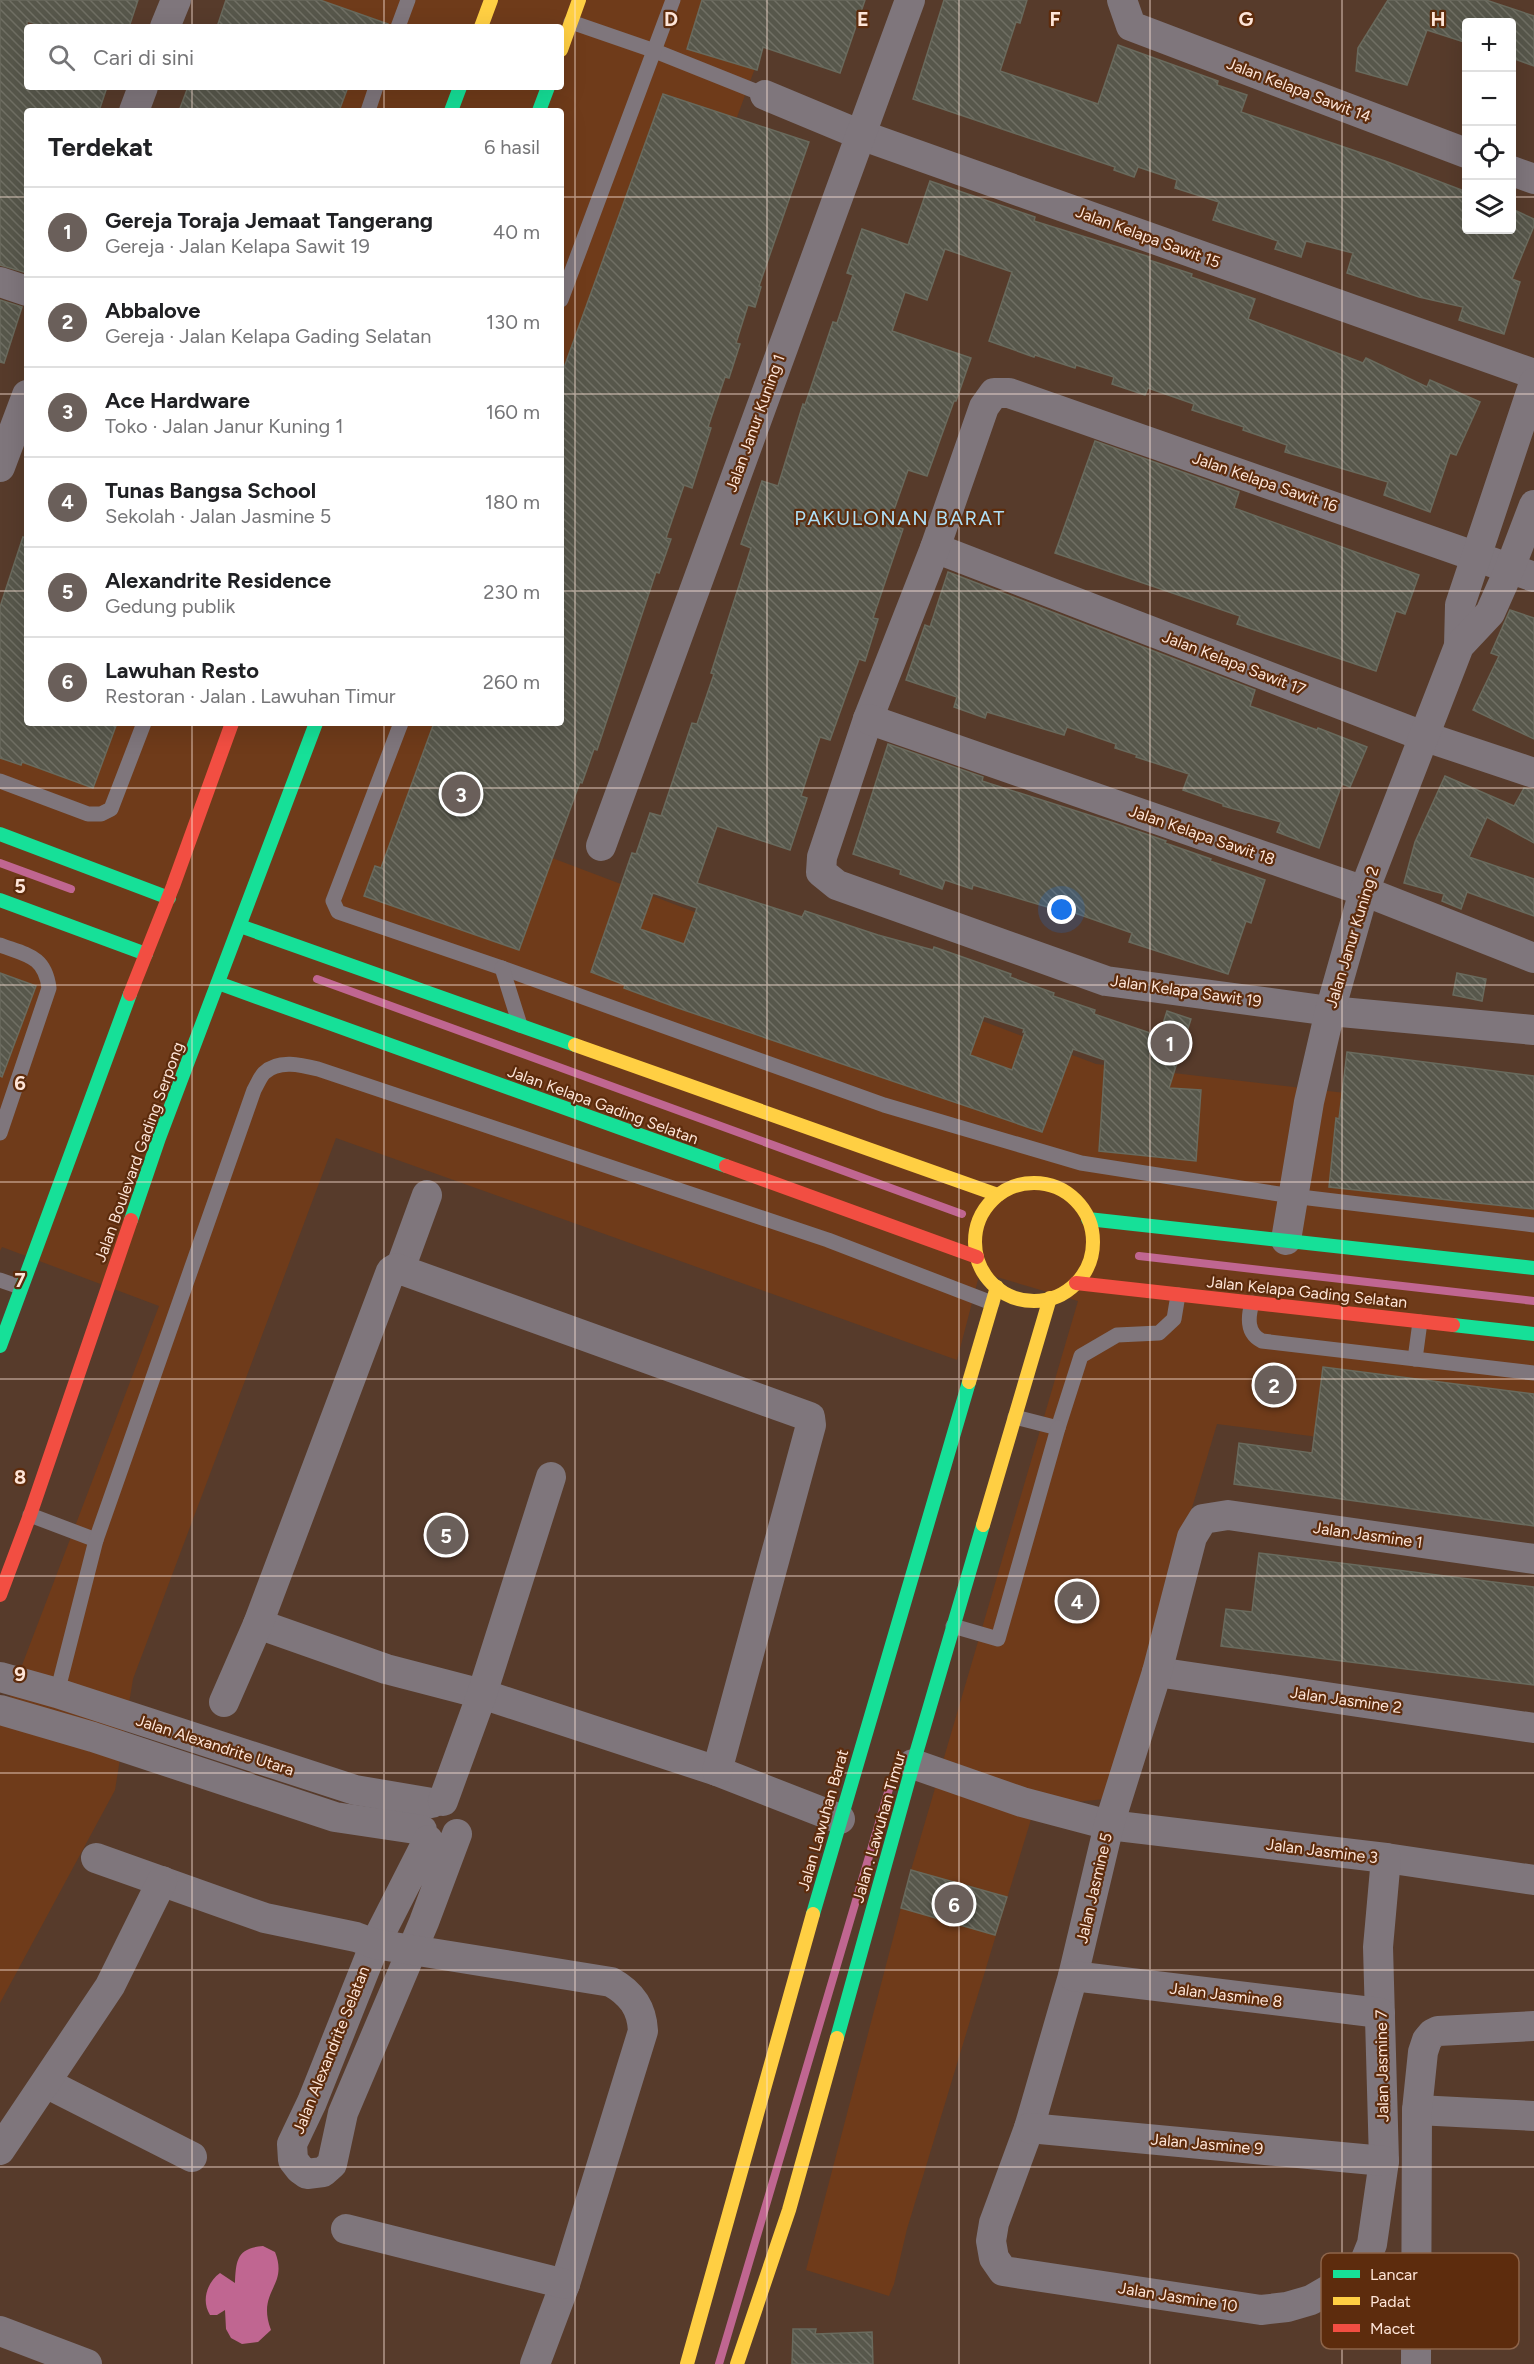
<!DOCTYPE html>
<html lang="id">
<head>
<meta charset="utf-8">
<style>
  :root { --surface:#fff; --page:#f6f6f6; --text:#202124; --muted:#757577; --line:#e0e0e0; --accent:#6a5f5a }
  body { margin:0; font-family:Figtree,sans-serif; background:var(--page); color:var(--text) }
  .controls { position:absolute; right:18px; top:18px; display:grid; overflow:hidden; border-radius:6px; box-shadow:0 6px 24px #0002 }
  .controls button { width:54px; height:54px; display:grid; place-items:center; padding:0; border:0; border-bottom:2px solid var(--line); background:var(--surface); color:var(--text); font:30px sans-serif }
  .you { position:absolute; left:1062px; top:910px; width:21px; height:21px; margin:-15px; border:4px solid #fff; border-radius:50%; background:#1a73e8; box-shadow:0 0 0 9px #1a73e833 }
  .badge { display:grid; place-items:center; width:39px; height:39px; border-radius:50%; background:var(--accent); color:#fff; font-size:20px; font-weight:700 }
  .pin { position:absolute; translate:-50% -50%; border:3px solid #fff; box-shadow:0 2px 6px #0006 }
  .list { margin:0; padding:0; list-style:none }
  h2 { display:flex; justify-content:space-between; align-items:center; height:78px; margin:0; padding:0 24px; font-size:26px }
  h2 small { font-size:20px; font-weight:400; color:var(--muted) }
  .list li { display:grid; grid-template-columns:39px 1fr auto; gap:18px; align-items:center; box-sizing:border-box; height:90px; padding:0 24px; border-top:2px solid var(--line) }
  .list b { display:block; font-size:22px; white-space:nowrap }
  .list p { margin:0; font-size:20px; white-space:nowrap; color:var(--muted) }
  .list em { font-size:20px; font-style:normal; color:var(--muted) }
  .icon { flex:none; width:33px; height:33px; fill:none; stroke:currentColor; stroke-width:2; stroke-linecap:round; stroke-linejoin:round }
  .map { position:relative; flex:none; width:1534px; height:2364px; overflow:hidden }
  .search { position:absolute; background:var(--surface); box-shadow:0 6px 24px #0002; left:24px; top:24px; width:540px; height:66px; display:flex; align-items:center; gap:15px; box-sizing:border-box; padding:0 21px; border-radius:6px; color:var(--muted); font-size:22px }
  .panel { position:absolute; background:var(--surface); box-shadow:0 6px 24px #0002; left:24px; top:108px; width:540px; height:618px; border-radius:6px }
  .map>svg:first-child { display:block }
  .built { fill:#6f3b1a }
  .water { fill:#c06691 }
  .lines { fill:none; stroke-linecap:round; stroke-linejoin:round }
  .stream { stroke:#c06691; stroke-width:8 }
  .building { fill:url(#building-back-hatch); stroke:#696a5d; stroke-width:1.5; fill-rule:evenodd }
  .lane { stroke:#7f767c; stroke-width:15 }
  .street { stroke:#7f767c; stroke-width:30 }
  .fast { stroke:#16e098; stroke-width:14 }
  .slow { stroke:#ffcf43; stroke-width:14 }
  .jam { stroke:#f24e42; stroke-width:14 }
  .grid { fill:none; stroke:#fee5d8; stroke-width:1.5; stroke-opacity:0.55 }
  .labels { text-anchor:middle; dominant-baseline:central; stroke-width:4.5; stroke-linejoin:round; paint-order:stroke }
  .street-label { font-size:16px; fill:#fee5d8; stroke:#5d2c0d }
  .quarter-label { font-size:20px; letter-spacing:1.5px; fill:#aedff6; stroke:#5d2c0d }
  .key { fill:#5d2c0d; stroke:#8d644a; stroke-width:1.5 }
  .key-label { font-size:16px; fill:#fee5d8 }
  .grid-label { font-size:20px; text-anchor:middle; font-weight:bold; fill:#fee5d8; stroke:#5d2c0d; stroke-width:4.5; stroke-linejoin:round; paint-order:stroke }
</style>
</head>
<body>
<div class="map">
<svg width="1534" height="2364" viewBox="0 0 1534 2364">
  <defs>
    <pattern id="building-back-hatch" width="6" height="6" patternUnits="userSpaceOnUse" patternTransform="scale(1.5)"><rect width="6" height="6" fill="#57574b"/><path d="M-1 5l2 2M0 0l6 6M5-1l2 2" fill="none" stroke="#706f64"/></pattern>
  </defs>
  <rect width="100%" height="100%" fill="#573b2b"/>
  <g class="built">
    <path d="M297 0H780L561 597V111H257L266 87H561V27H287Z"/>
    <path d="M0 619 27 723H515L476 829 1096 1064 1534 1115V1465L1217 1424 1105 1799 1035 1806 907 2229 894 2284 889 2296 806 2270 911 1870 1078 1301 980 1272 957 1360 336 1138 133 1679 115 1790 0 2003V1723L159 1306 2 1247 0 1251Z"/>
  </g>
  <path class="water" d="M263 2246 275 2252C289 2287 256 2290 271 2330L258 2342 242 2344 231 2338 226 2329 225 2310 217 2315H210C201 2301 207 2282 220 2273L235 2283C236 2260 237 2248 263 2246Z"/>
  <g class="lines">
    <g class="stream">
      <path d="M0 863 71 889"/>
      <path d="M317 979 962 1214"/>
      <path d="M1139 1256 1534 1301"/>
      <path d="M719 2364 889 1789"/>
    </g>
  </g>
  <g class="building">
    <path d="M0 0H138L129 27H46L27 21V87H107L99 111H27V273L0 265Z"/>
    <path d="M226 0H320L388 24 387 27H217Z"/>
    <path d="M702 0H865L840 73 763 47 757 70 687 49Z"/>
    <path d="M944 0H1027L1020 23 1016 22 1000 71 1098 104 1118 45 1218 81 1217 85 1247 95 1241 112 1385 161 1467 192V230H1512V209L1534 219V226L1512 279 1520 282 1504 334 1459 320 1463 307 1419 297 1347 273 1353 253 1306 241 1301 257 1275 249 1278 241 1213 220 1219 202 1175 188 1177 180 1138 167 1134 177 1114 170 1115 167 913 99Z"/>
    <path d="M1388 0H1486L1534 16V66L1512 58V22H1467V43L1427 30 1407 85 1356 71 1358 48Z"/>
    <path d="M188 87H348L339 111H179Z"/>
    <path d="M663 94 809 142 759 286 761 287 755 307 748 305 736 343 740 344 729 378 725 377 708 427 711 428 692 488 684 485 666 538 671 539 659 573 656 572 597 750 594 749 582 783 580 782 519 950 364 896 375 866 381 868 434 723H561V376Z"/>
    <path d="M930 181 1035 217 1034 221 1150 257 1149 260 1192 274 1191 277 1255 299 1248 319 1363 363 1366 358 1427 387 1430 380 1480 402 1456 455 1450 453 1430 512 1384 495 1388 482 1285 452 1287 445 1243 430 1244 427 1192 410 1194 404 1148 388 1145 395 1112 384 1114 377 1076 365 1075 368 1035 355 1034 357 989 341 1012 272 945 249 927 300 905 292 892 331 971 358 956 401H954L927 476 908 470 889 524 903 529 873 618 878 619 865 661 859 659 830 740 820 737 801 796 807 798 790 850 717 826 697 883 802 917 805 911 878 935 933 950 934 947 1011 974 1010 977 1054 993 1053 996 1095 1010 1094 1014 1159 1036 1167 1011 1191 1019 1169 1088 1201 1090 1196 1161 1099 1151 1105 1060 1073 1049 1042 1132 678 1008 624 988 625 985 591 972 632 853 636 854 650 813 661 816 692 723 697 724 714 674 711 673 751 548 741 544 762 481 778 486 803 404 805 405 833 322 837 323 853 275 847 273 862 229 908 245ZM653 893 697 908 684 944 640 929ZM984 1016 1024 1029 1023 1032H1025L1012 1070 970 1055Z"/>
    <path d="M0 300 22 307 4 363 0 362Z"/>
    <path d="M1095 441 1239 492 1234 508 1419 575 1405 614 1396 611 1376 671 1237 624 1240 616 1055 553Z"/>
    <path d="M23 537 27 538V723H117L93 788 22 762 21 765 0 758V607Z"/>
    <path d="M948 572 1255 690 1250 706 1317 730 1318 728 1367 747 1350 787 1342 784 1319 848 1277 832 1281 822 1223 806V804L1183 790 1189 774 1136 757 1137 755 1115 748 1116 744 1067 727 1064 735 987 712 985 718 954 707 957 697 906 680 925 625 930 627Z"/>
    <path d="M1510 610 1534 618V739L1473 710 1499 656 1491 653Z"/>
    <path d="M888 744 983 777 982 781 1114 823 1166 841 1165 843 1211 859 1210 861 1265 880 1251 923 1246 921 1228 974 1129 942 1132 933 1052 905 1051 908 973 885 972 889 945 880 942 889 900 874 901 870 853 854Z"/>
    <path d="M1445 776 1514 806 1524 788 1534 790V843L1487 817 1469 857 1534 879V916L1467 892 1461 909 1442 901 1444 894 1404 883 1415 842Z"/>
    <path d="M0 973 36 986 2 1077 0 1076Z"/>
    <path d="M1457 973 1486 979 1482 1001 1453 995Z"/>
    <path d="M1347 1052 1534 1076V1209L1329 1187 1336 1118 1339 1119Z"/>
    <path d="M1323 1367 1534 1394V1526L1234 1484 1239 1443 1312 1453Z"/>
    <path d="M1259 1553 1534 1587V1685L1221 1646 1226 1609 1252 1612Z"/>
    <path d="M911 1870 1007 1897 995 1935 901 1908Z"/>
    <path d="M793 2329H816L815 2334 872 2332 873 2364H792Z"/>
  </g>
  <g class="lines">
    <g class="lane">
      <path d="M571 22 655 51 765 95"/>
      <path d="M398 27 408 0"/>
      <path d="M368 111 376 87"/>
      <path d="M561 300 673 0"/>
      <path d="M401 723 333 901 338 912 502 968 884 1105 1081 1163 1292 1196 1534 1225"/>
      <path d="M0 781 88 814H101L111 809 144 723"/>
      <path d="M0 945C27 955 45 956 49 988L0 1133"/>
      <path d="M502 968 520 1025"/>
      <path d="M0 1280 20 1287"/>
      <path d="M1252 1303C1248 1317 1246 1333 1262 1341L1534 1373"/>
      <path d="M1415 1359 1420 1322"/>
      <path d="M1015 1417 1058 1428 1081 1356 1117 1335 1159 1333 1174 1319 1178 1295"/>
      <path d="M30 1515 96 1540"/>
      <path d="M953 1626 998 1639 1058 1428"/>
      <path d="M57 1693 96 1540 254 1090C257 1085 260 1077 264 1073 278 1059 302 1065 318 1069L828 1240 992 1303"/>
    </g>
    <g class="street">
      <path d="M1122 0 1131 26 1466 153"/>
      <path d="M165 27 176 0"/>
      <path d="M765 95 861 135 1534 374"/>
      <path d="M134 111 143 87"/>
      <path d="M1512 171 1534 179"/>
      <path d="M0 282 27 291"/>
      <path d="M0 467 27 395"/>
      <path d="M935 548 1423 736 1534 773"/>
      <path d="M1534 577 1009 393H994L984 407 935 548 868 719 822 857 821 872 837 885 1106 981 1330 1011 1534 1030"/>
      <path d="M1459 646 1460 605 1534 383"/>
      <path d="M868 719 1364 891 1534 958"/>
      <path d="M601 846 910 0"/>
      <path d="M1286 1240 1309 1102 1330 1011 1364 891 1459 646 1490 613 1510 568 1534 505"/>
      <path d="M400 1269 427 1195"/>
      <path d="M258 1624 386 1669 482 1694 717 1771 840 1819"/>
      <path d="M1157 1672 1534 1728"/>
      <path d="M0 1677 57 1693 355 1790 432 1803"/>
      <path d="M224 1702 258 1624 391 1271 396 1268 810 1417 811 1425 717 1771"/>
      <path d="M0 1710 93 1737 335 1817 422 1830"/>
      <path d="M913 1764 1022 1802 1109 1825 1386 1858 1534 1880"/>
      <path d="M443 1801 482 1694 551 1477"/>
      <path d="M428 1840 375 1944 312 2102 292 2144 293 2160 300 2169 307 2174 323 2172 332 2164 343 2113 424 1922 457 1834"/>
      <path d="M96 1858 265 1918 356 1937 375 1944 611 1982C631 1993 642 2008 643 2031L565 2284 535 2364"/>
      <path d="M1386 1858 1378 1947 1384 2161 1372 2244 1361 2271 1311 2300 1287 2307 1261 2310 1003 2271 994 2258 991 2241 994 2223 1029 2128 1073 1976 1109 1825 1157 1672 1192 1537 1203 1519 1228 1515 1534 1559"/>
      <path d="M1073 1976 1380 2013"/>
      <path d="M46 2083 192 2157"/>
      <path d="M1417 2110 1534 2116"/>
      <path d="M1029 2128 1384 2161"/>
      <path d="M0 2150 110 1986 162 1881"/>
      <path d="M346 2229 565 2284"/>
      <path d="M0 2331 87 2364"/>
      <path d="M1416 2364 1417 2110 1423 2052 1427 2040 1432 2034 1438 2031 1534 2026"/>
    </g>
    <g class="fast">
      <path d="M451 111 460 87"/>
      <path d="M539 111 548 87"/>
      <path d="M0 834 169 898"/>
      <path d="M0 900 146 954"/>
      <path d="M240 926 575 1045"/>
      <path d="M218 983 726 1166"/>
      <path d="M1088 1219 1534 1268"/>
      <path d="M131 1220 159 1138 316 723"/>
      <path d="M1453 1325 1534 1334"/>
      <path d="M0 1346 130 994"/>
      <path d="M813 1914 969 1382"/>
      <path d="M837 2038 913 1764 983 1525"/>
    </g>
    <g class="slow">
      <path d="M481 27 491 0"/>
      <path d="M561 50 579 0"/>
      <path d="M575 1045 998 1195"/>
      <circle cx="1034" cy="1242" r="59"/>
      <path d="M969 1382 997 1287"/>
      <path d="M983 1525 1050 1298"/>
      <path d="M687 2364 813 1914"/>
      <path d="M737 2364 789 2210 837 2038"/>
    </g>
    <g class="jam">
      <path d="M130 994 173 886 232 723"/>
      <path d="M726 1166 977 1257"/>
      <path d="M1076 1283 1453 1325"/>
      <path d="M0 1595 30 1515 131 1220"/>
    </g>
  </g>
  <path class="grid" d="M192 0V27M384 0V27M575 0V2364M767 0V2364M959 0V2364M1150 0V2364M1342 0V2364M192 87V111M384 87V111M0 197H27M561 197H1466M1512 197H1534M0 394H27M561 394H1534M0 591H27M561 591H1534M192 723V2364M384 723V2364M0 788H1534M0 985H1534M0 1182H1534M0 1379H1534M0 1576H1534M0 1773H1534M0 1970H1534M0 2167H1534"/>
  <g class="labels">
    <g class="street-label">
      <text transform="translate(1299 90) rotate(21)">Jalan Kelapa Sawit 14</text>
      <text transform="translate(1148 237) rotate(20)">Jalan Kelapa Sawit 15</text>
      <text transform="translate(755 423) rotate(-70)">Jalan Janur Kuning 1</text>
      <text transform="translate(1265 482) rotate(19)">Jalan Kelapa Sawit 16</text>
      <text transform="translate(1234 663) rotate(21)">Jalan Kelapa Sawit 17</text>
      <text transform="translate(1202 835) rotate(19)">Jalan Kelapa Sawit 18</text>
      <text transform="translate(1352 937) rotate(-73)">Jalan Janur Kuning 2</text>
      <text transform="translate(1186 991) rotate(8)">Jalan Kelapa Sawit 19</text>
      <text transform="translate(603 1105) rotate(20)">Jalan Kelapa Gading Selatan</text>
      <text transform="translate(139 1152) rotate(-70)">Jalan Boulevard Gading Serpong</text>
      <text transform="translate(1307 1292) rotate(6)">Jalan Kelapa Gading Selatan</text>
      <text transform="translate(1368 1535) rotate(8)">Jalan Jasmine 1</text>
      <text transform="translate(1346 1700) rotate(8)">Jalan Jasmine 2</text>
      <text transform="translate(215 1745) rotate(18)">Jalan Alexandrite Utara</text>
      <text transform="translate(823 1820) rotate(-74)">Jalan Lawuhan Barat</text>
      <text transform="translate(879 1827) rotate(-74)">Jalan . Lawuhan Timur</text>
      <text transform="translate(1322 1851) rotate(7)">Jalan Jasmine 3</text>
      <text transform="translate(1094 1888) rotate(-77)">Jalan Jasmine 5</text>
      <text transform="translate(1226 1995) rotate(7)">Jalan Jasmine 8</text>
      <text transform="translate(331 2050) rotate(-68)">Jalan Alexandrite Selatan</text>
      <text transform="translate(1382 2066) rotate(-91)">Jalan Jasmine 7</text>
      <text transform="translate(1207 2144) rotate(5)">Jalan Jasmine 9</text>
      <text transform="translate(1178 2297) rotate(9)">Jalan Jasmine 10</text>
    </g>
    <g class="quarter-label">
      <text x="900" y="518">PAKULONAN BARAT</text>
    </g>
  </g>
  <rect x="1321" y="2253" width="198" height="96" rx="9" class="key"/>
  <rect x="1333" y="2270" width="27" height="8" fill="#16e098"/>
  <rect x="1333" y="2297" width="27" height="8" fill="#ffcf43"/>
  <rect x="1333" y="2324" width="27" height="8" fill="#f24e42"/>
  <g class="key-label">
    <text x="1370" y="2280">Lancar</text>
    <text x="1370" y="2307">Padat</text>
    <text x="1370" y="2334">Macet</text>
  </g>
  <g class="grid-label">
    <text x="671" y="26">D</text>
    <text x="863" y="26">E</text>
    <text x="1055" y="26">F</text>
    <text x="1246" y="26">G</text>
    <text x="1438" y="26">H</text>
    <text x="20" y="893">5</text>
    <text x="20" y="1090">6</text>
    <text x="20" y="1287">7</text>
    <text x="20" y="1484">8</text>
    <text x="20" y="1681">9</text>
  </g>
</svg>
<div class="controls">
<button>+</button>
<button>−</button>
<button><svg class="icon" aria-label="locate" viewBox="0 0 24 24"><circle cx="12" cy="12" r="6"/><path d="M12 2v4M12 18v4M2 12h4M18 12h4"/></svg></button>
<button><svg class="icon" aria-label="layers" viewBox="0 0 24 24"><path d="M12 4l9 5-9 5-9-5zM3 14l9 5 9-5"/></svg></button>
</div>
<div class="you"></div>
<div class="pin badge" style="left:1170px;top:1043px">1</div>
<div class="pin badge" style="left:1274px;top:1385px">2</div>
<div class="pin badge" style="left:461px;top:794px">3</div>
<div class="pin badge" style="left:1077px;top:1601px">4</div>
<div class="pin badge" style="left:446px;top:1535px">5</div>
<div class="pin badge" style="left:954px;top:1904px">6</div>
<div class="search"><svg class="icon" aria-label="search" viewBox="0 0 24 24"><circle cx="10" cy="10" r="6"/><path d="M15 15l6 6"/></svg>Cari di sini</div>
<section class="panel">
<h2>Terdekat<small>6 hasil</small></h2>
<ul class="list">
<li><span class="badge">1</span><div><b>Gereja Toraja Jemaat Tangerang</b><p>Gereja · Jalan Kelapa Sawit 19</p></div><em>40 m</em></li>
<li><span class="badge">2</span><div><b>Abbalove</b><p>Gereja · Jalan Kelapa Gading Selatan</p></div><em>130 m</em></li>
<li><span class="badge">3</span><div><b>Ace Hardware</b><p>Toko · Jalan Janur Kuning 1</p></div><em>160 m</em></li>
<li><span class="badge">4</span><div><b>Tunas Bangsa School</b><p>Sekolah · Jalan Jasmine 5</p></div><em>180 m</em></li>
<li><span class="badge">5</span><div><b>Alexandrite Residence</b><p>Gedung publik</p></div><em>230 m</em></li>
<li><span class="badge">6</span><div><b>Lawuhan Resto</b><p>Restoran · Jalan . Lawuhan Timur</p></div><em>260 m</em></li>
</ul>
</section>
</div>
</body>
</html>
